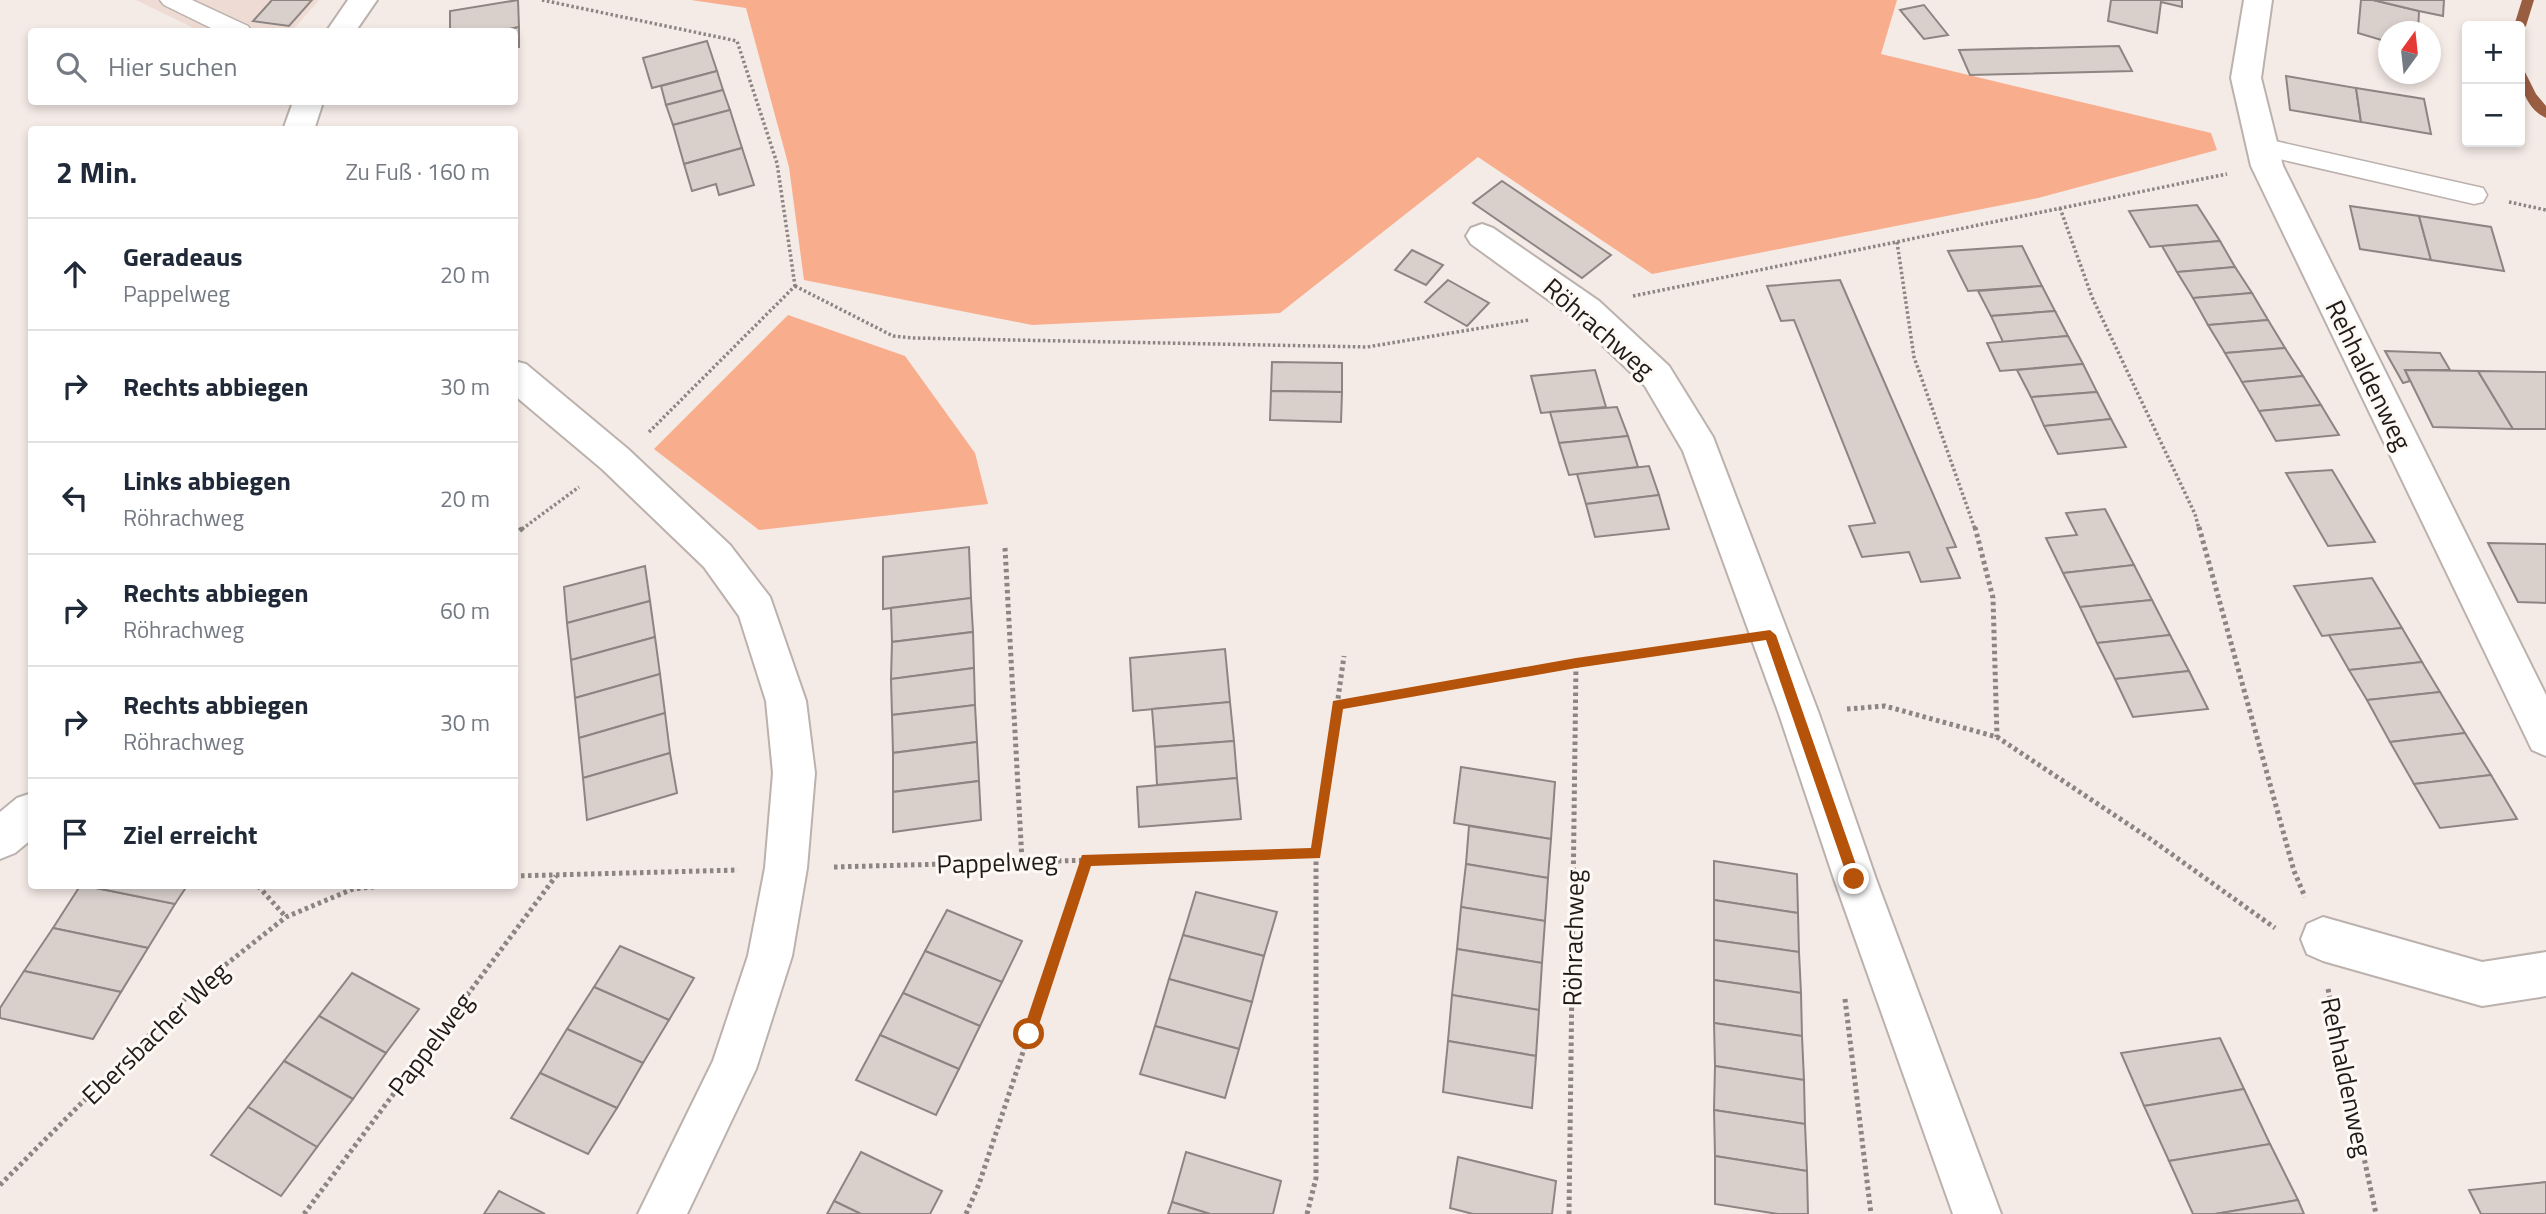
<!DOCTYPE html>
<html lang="de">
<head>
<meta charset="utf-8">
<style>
  :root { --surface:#fff; --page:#f2f2f3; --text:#1f2937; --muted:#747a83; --line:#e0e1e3 }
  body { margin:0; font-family:"Titillium Web",sans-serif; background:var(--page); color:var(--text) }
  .controls { position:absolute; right:21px; top:21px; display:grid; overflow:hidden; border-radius:7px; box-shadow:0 4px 10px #0003 }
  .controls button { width:63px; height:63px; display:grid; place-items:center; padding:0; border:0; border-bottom:2px solid var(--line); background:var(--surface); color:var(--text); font:35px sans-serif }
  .compass { position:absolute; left:2378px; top:21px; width:63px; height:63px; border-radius:50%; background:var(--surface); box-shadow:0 4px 10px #0003; rotate:15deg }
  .stop { position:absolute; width:21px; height:21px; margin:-16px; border:5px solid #b45309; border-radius:50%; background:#fff }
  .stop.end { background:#b45309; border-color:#fff; box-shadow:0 2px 7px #0008 }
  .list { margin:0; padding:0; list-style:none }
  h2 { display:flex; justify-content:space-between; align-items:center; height:91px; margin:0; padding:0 28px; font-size:30px }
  h2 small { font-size:23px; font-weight:400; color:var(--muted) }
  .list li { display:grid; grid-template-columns:46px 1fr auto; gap:21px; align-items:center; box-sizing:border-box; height:112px; padding:0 28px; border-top:2px solid var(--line) }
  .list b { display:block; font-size:26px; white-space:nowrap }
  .list p { margin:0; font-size:23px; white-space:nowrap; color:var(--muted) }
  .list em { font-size:23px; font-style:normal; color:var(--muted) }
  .icon { flex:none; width:38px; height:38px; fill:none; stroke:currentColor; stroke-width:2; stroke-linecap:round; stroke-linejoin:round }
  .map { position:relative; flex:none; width:2546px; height:1214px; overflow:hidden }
  .search { position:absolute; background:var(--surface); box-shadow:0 4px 10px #0003; left:28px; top:28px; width:490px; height:77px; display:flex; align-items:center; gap:18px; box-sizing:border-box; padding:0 24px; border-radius:7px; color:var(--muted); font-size:26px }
  .panel { position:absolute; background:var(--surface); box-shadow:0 4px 10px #0003; left:28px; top:126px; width:490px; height:763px; border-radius:7px }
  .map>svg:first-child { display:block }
  .built { fill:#eedcd4 }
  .green { fill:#f8ad8d }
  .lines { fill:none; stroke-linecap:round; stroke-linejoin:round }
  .stream { fill:#995d42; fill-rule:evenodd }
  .building { fill:#d9d0cc; stroke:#8e8582; stroke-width:2 }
  .service-casing { stroke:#bbb1ad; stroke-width:3 }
  .minor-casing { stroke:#bbb1ad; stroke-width:4 }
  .path-far1 { stroke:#8c8582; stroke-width:3.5; stroke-dasharray:2.5 2.5; stroke-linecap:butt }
  .path { stroke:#8c8582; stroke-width:5; stroke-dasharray:3.5 3.5; stroke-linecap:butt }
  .service { fill:#fff; fill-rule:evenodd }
  .minor { fill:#fff; fill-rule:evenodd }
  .route { fill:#b45309 }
  .labels { text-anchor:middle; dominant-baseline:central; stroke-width:6; stroke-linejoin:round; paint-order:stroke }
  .street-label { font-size:26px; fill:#1f1b1a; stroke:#fff9f6 }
</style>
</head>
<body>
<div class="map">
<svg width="2546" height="1214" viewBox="0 0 2546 1214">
  <rect width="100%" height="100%" fill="#f4eae6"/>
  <path class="built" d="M136 0H319L291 32 200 31Z"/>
  <g class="green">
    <path d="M691 0H1897L1881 54 2211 133 2217 150 2038 198 1652 274 1478 157 1280 313 1032 325 804 280 789 167 746 8Z"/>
    <path d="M788 315 905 356 975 453 988 504 759 530 654 449Z"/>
  </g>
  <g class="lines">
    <g class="stream">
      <path d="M2522 0H2534L2526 26 2520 30V26H2514Z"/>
      <path d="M2520 69 2524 70 2536 94 2546 106V118C2528 110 2519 87 2520 69Z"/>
    </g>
  </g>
  <g class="building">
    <path d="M272 0H312L289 26 253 21Z"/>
    <path d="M518 0 519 27 494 32H450V11Z"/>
    <path d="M2111 0H2182V7L2161 2 2157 33 2108 21Z"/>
    <path d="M2361 0H2373L2419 11 2418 32H2388V42L2358 33Z"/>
    <path d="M2373 0H2444L2443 16 2419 11Z"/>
    <path d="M1924 5 1948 35 1924 39 1900 10Z"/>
    <path d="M519 27V47H514V32H494Z"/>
    <path d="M707 41 717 71 652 88 643 58Z"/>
    <path d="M2119 46 2132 71 1970 75 1959 50Z"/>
    <path d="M717 71 723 90 666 105 661 86Z"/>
    <path d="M2286 76 2356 88 2361 122 2290 110Z"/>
    <path d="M2356 88 2424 99 2431 134 2361 122Z"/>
    <path d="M723 90 730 110 673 125 666 105Z"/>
    <path d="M730 110 742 148 684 164 673 125Z"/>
    <path d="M742 148 754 185 719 195 716 184 692 191 684 164Z"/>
    <path d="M1502 181 1611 255 1582 278 1473 203Z"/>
    <path d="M2197 205 2220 241 2150 247 2129 211Z"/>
    <path d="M2350 206 2419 216 2431 260 2360 249Z"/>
    <path d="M2419 216 2491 227 2504 271 2431 260Z"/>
    <path d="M2220 241 2235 267 2177 272 2162 246Z"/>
    <path d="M2022 246 2042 286 1968 291 1948 251Z"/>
    <path d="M1412 250 1443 265 1426 285 1395 270Z"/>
    <path d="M2235 267 2252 293 2193 298 2177 272Z"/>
    <path d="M1448 280 1489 303 1467 326 1425 302Z"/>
    <path d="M1840 280 1956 547 1947 548 1960 578 1921 582 1909 552 1862 557 1849 526 1875 523 1794 320 1781 321 1767 286Z"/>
    <path d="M2042 286 2055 311 1991 316 1978 291Z"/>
    <path d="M2252 293 2268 320 2208 325 2193 298Z"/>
    <path d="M2055 311 2068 336 2003 342 1991 316Z"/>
    <path d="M2268 320 2285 348 2225 353 2208 325Z"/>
    <path d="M2068 336 2083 364 2000 371 1987 343Z"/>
    <path d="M2285 348 2303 376 2242 382 2225 353Z"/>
    <path d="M2385 351 2440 353 2450 370H2405L2410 381 2403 383Z"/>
    <path d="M1272 362 1342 363V392L1271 391Z"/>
    <path d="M2083 364 2097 392 2031 397 2017 370Z"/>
    <path d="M1595 370 1606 407 1541 413 1531 376Z"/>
    <path d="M2405 370 2478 371 2513 429 2433 427Z"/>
    <path d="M2478 371 2546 372V429H2513Z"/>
    <path d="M2303 376 2321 405 2259 411 2242 382Z"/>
    <path d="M1271 391 1342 392 1341 422 1270 420Z"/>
    <path d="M2097 392 2111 419 2044 426 2031 397Z"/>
    <path d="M2321 405 2339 435 2276 441 2259 411Z"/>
    <path d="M1617 407 1628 436 1559 443 1550 412Z"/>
    <path d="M2111 419 2126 447 2058 454 2044 426Z"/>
    <path d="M1628 436 1638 467 1569 475 1559 443Z"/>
    <path d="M1649 466 1659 495 1586 504 1577 474Z"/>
    <path d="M2332 470 2375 542 2328 546 2286 473Z"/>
    <path d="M1659 495 1669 529 1595 537 1586 504Z"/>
    <path d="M2105 509 2134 565 2063 573 2046 538 2077 535 2066 513Z"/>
    <path d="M2488 543 2546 544V603L2518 602Z"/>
    <path d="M969 547 971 598 883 609V557Z"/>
    <path d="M2134 565 2152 600 2080 607 2063 573Z"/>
    <path d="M645 566 650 601 567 623 564 587Z"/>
    <path d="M2372 578 2402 628 2322 636 2294 586Z"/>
    <path d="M971 598 973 632 892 642 891 608Z"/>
    <path d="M2152 600 2170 635 2097 643 2080 607Z"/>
    <path d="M650 601 655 637 571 660 567 623Z"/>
    <path d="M2402 628 2422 662 2349 670 2329 635Z"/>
    <path d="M973 632 974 668 891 679 892 642Z"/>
    <path d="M2170 635 2189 671 2115 679 2097 643Z"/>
    <path d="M655 637 660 674 575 698 571 660Z"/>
    <path d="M1225 649 1230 702 1133 711 1130 658Z"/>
    <path d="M2422 662 2440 692 2367 700 2349 670Z"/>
    <path d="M974 668 975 705 892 715 891 679Z"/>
    <path d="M2189 671 2208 709 2133 717 2115 679Z"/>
    <path d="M660 674 665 713 579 738 575 698Z"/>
    <path d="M2440 692 2465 733 2390 742 2367 700Z"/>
    <path d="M1230 702 1234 741 1155 747 1152 709Z"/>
    <path d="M975 705 977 742 893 753 892 715Z"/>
    <path d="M665 713 670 753 583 778 579 738Z"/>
    <path d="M2465 733 2491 775 2414 784 2390 742Z"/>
    <path d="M1234 741 1237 778 1157 785 1155 747Z"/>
    <path d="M977 742 979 781 893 792V753Z"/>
    <path d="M670 753 677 793 587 820 583 778Z"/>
    <path d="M1461 767 1555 782 1551 839 1454 823Z"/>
    <path d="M2491 775 2517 819 2440 828 2414 784Z"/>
    <path d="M1237 778 1241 819 1139 827 1137 787Z"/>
    <path d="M979 781 981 820 893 832V792Z"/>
    <path d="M1469 826 1551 839 1548 878 1466 864Z"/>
    <path d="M1714 861 1797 874 1798 913 1714 900Z"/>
    <path d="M1466 864 1548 878 1545 921 1461 907Z"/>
    <path d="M80 886H86L175 904 148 948 53 928Z"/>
    <path d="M86 886H187L175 904Z"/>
    <path d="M1196 892 1277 912 1264 956 1183 935Z"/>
    <path d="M1714 900 1798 913 1799 952 1714 940Z"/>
    <path d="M1461 907 1545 921 1542 963 1457 949Z"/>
    <path d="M947 910 1022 941 1002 982 925 951Z"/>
    <path d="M53 928 148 948 121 992 24 971Z"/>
    <path d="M1183 935 1264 956 1252 1002 1169 979Z"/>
    <path d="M1714 940 1799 952 1801 993 1714 980Z"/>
    <path d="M620 946 694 978 669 1020 594 987Z"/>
    <path d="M1457 949 1542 963 1539 1010 1452 995Z"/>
    <path d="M925 951 1002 982 980 1026 903 993Z"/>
    <path d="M24 971 121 992 93 1039 0 1018V1008Z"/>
    <path d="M352 973 419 1009 386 1053 319 1016Z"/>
    <path d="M1169 979 1252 1002 1239 1049 1155 1026Z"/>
    <path d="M1714 980 1801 993 1802 1036 1714 1023Z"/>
    <path d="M594 987 669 1020 643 1063 567 1029Z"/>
    <path d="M903 993 980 1026 959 1069 880 1035Z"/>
    <path d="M1452 995 1539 1010 1536 1056 1448 1041Z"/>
    <path d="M319 1016 386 1053 353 1099 284 1061Z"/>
    <path d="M1714 1023 1802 1036 1804 1080 1715 1066Z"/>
    <path d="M1155 1026 1239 1049 1225 1098 1140 1074Z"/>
    <path d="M567 1029 643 1063 617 1108 540 1073Z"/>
    <path d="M880 1035 959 1069 936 1115 856 1080Z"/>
    <path d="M2220 1038 2244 1089 2144 1106 2121 1053Z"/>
    <path d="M1448 1041 1536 1056 1532 1108 1443 1092Z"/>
    <path d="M284 1061 353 1099 317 1147 248 1107Z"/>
    <path d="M1715 1066 1804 1080 1805 1124 1714 1110Z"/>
    <path d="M540 1073 617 1108 588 1154 511 1118Z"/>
    <path d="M2244 1089 2270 1144 2169 1161 2144 1106Z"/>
    <path d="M248 1107 317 1147 281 1196 211 1155Z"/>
    <path d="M1714 1110 1805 1124 1807 1171 1715 1156Z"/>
    <path d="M2270 1144 2298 1200 2215 1214H2193L2169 1161Z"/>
    <path d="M861 1152 942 1191 930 1214H861L834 1201Z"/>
    <path d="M1186 1152 1281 1181 1273 1214H1210L1172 1202Z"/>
    <path d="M1715 1156 1807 1171 1808 1214H1778L1715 1204Z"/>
    <path d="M1458 1157 1556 1181 1552 1214H1473L1450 1208Z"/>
    <path d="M2546 1182V1214H2481L2469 1190Z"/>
    <path d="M499 1191 545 1214H484Z"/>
    <path d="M2298 1200 2304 1214H2215Z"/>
    <path d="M834 1201 861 1214H827Z"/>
    <path d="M1172 1202 1210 1214H1168Z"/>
  </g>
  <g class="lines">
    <defs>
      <g id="service">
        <path d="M160 0H192L248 26 252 32H219L164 5Z"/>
        <path d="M2262 138 2474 186 2483 188 2487 195 2483 202 2474 204 2253 153 2249 147 2253 141Z"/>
      </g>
      <g id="minor">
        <path d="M348 0H377L355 32H326Z"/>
        <path d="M2244 0H2272L2261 78 2283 166 2546 695V756L2532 750 2251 166 2231 78Z"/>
        <path d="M293 102H323L314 130H283Z"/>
        <path d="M1482 224 1493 228 1599 301 1669 366 1713 437 1819 714 1876 879 2001 1214H1953L1834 879 1779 714 1683 451 1645 386 1575 319 1471 244 1466 236 1471 228Z"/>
        <path d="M514 361 526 364 628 449 730 545 770 597 806 701 815 773 807 868 792 956 756 1069 687 1214H638L713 1061 748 956 765 868 773 773 766 701 739 616 704 567 602 469 514 395Z"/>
        <path d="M32 793V839L15 853 0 859V812L17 798Z"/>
        <path d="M2323 917 2482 962 2546 952V996L2482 1006 2323 961 2307 954 2301 939 2307 924Z"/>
      </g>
    </defs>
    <use href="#service" class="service-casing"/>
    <use href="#minor" class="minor-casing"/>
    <g class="path-far1">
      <path d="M542 0 737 41 777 163 795 286"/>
      <path d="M2509 202 2546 210"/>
      <path d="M2060 208 2092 297 2195 514 2199 529"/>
      <path d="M1897 242 1914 357 1975 529"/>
      <path d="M795 286 893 336 913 338 1367 347 1529 320"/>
      <path d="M1633 296 2227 174"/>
      <path d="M649 432 795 286"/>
      <path d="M522 529 579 487"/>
    </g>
    <g class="path">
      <path d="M1975 527 1993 598 1997 737"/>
      <path d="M2199 527 2294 871 2305 897"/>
      <path d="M514 535 524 527"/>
      <path d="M1005 548 1022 861"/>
      <path d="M1337 705 1576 663 1724 641"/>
      <path d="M1847 709 1885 706 1997 737 2149 838 2275 928"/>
      <path d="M834 867 1316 854"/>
      <path d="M514 876 738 870"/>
      <path d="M258 886 286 917"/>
      <path d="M2328 989 2376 1214"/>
      <path d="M1845 999 1871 1214"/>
      <path d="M0 1185 196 988 286 917 353 889 382 886"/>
      <path d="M304 1214 556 876"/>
      <path d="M966 1214 979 1184 1087 860"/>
      <path d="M1307 1214 1316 1178V854L1344 656"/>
      <path d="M1569 1214 1576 663"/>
    </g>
    <use href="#service" class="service"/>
    <use href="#minor" class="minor"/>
  </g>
  <path class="route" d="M1770 630 1776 635 1861 879 1859 883 1854 885 1848 879 1766 640 1576 668 1343 709 1320 858 1091 866 1036 1034 1029 1040 1024 1038 1022 1034 1082 855 1311 848 1333 701 1576 658Z"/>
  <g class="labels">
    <g class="street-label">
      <text transform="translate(1599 328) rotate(41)">Röhrachweg</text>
      <text transform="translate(2369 375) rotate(64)">Rehhaldenweg</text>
      <text transform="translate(997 862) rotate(-2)">Pappelweg</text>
      <text transform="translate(1573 938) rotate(-89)">Röhrachweg</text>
      <text transform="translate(155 1033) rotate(-44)">Ebersbacher Weg</text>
      <text transform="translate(430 1044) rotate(-53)">Pappelweg</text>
      <text transform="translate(2347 1077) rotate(78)">Rehhaldenweg</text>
    </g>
  </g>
</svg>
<div class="controls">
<button>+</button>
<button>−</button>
</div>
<svg class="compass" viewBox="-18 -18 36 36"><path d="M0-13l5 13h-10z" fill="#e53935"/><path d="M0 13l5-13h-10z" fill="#747a83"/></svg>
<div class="stop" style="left:1029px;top:1034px"></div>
<div class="stop end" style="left:1854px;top:879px"></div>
<div class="search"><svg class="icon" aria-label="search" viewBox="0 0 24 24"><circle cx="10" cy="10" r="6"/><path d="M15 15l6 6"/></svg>Hier suchen</div>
<section class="panel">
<h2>2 Min.<small>Zu Fuß · 160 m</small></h2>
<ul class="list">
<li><svg class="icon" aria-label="ahead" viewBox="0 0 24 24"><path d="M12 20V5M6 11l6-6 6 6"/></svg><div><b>Geradeaus</b><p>Pappelweg</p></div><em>20 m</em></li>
<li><svg class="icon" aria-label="right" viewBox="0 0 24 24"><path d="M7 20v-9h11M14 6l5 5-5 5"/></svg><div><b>Rechts abbiegen</b></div><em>30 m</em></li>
<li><svg class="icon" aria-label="left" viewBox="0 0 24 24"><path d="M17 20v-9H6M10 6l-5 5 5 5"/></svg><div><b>Links abbiegen</b><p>Röhrachweg</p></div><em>20 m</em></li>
<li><svg class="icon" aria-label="right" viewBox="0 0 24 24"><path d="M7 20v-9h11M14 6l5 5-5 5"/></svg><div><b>Rechts abbiegen</b><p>Röhrachweg</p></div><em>60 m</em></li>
<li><svg class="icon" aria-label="right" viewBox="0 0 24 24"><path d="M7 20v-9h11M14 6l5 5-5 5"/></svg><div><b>Rechts abbiegen</b><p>Röhrachweg</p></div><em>30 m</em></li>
<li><svg class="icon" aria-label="arrive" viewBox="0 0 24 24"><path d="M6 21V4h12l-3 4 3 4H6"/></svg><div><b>Ziel erreicht</b></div></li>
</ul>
</section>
</div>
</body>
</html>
